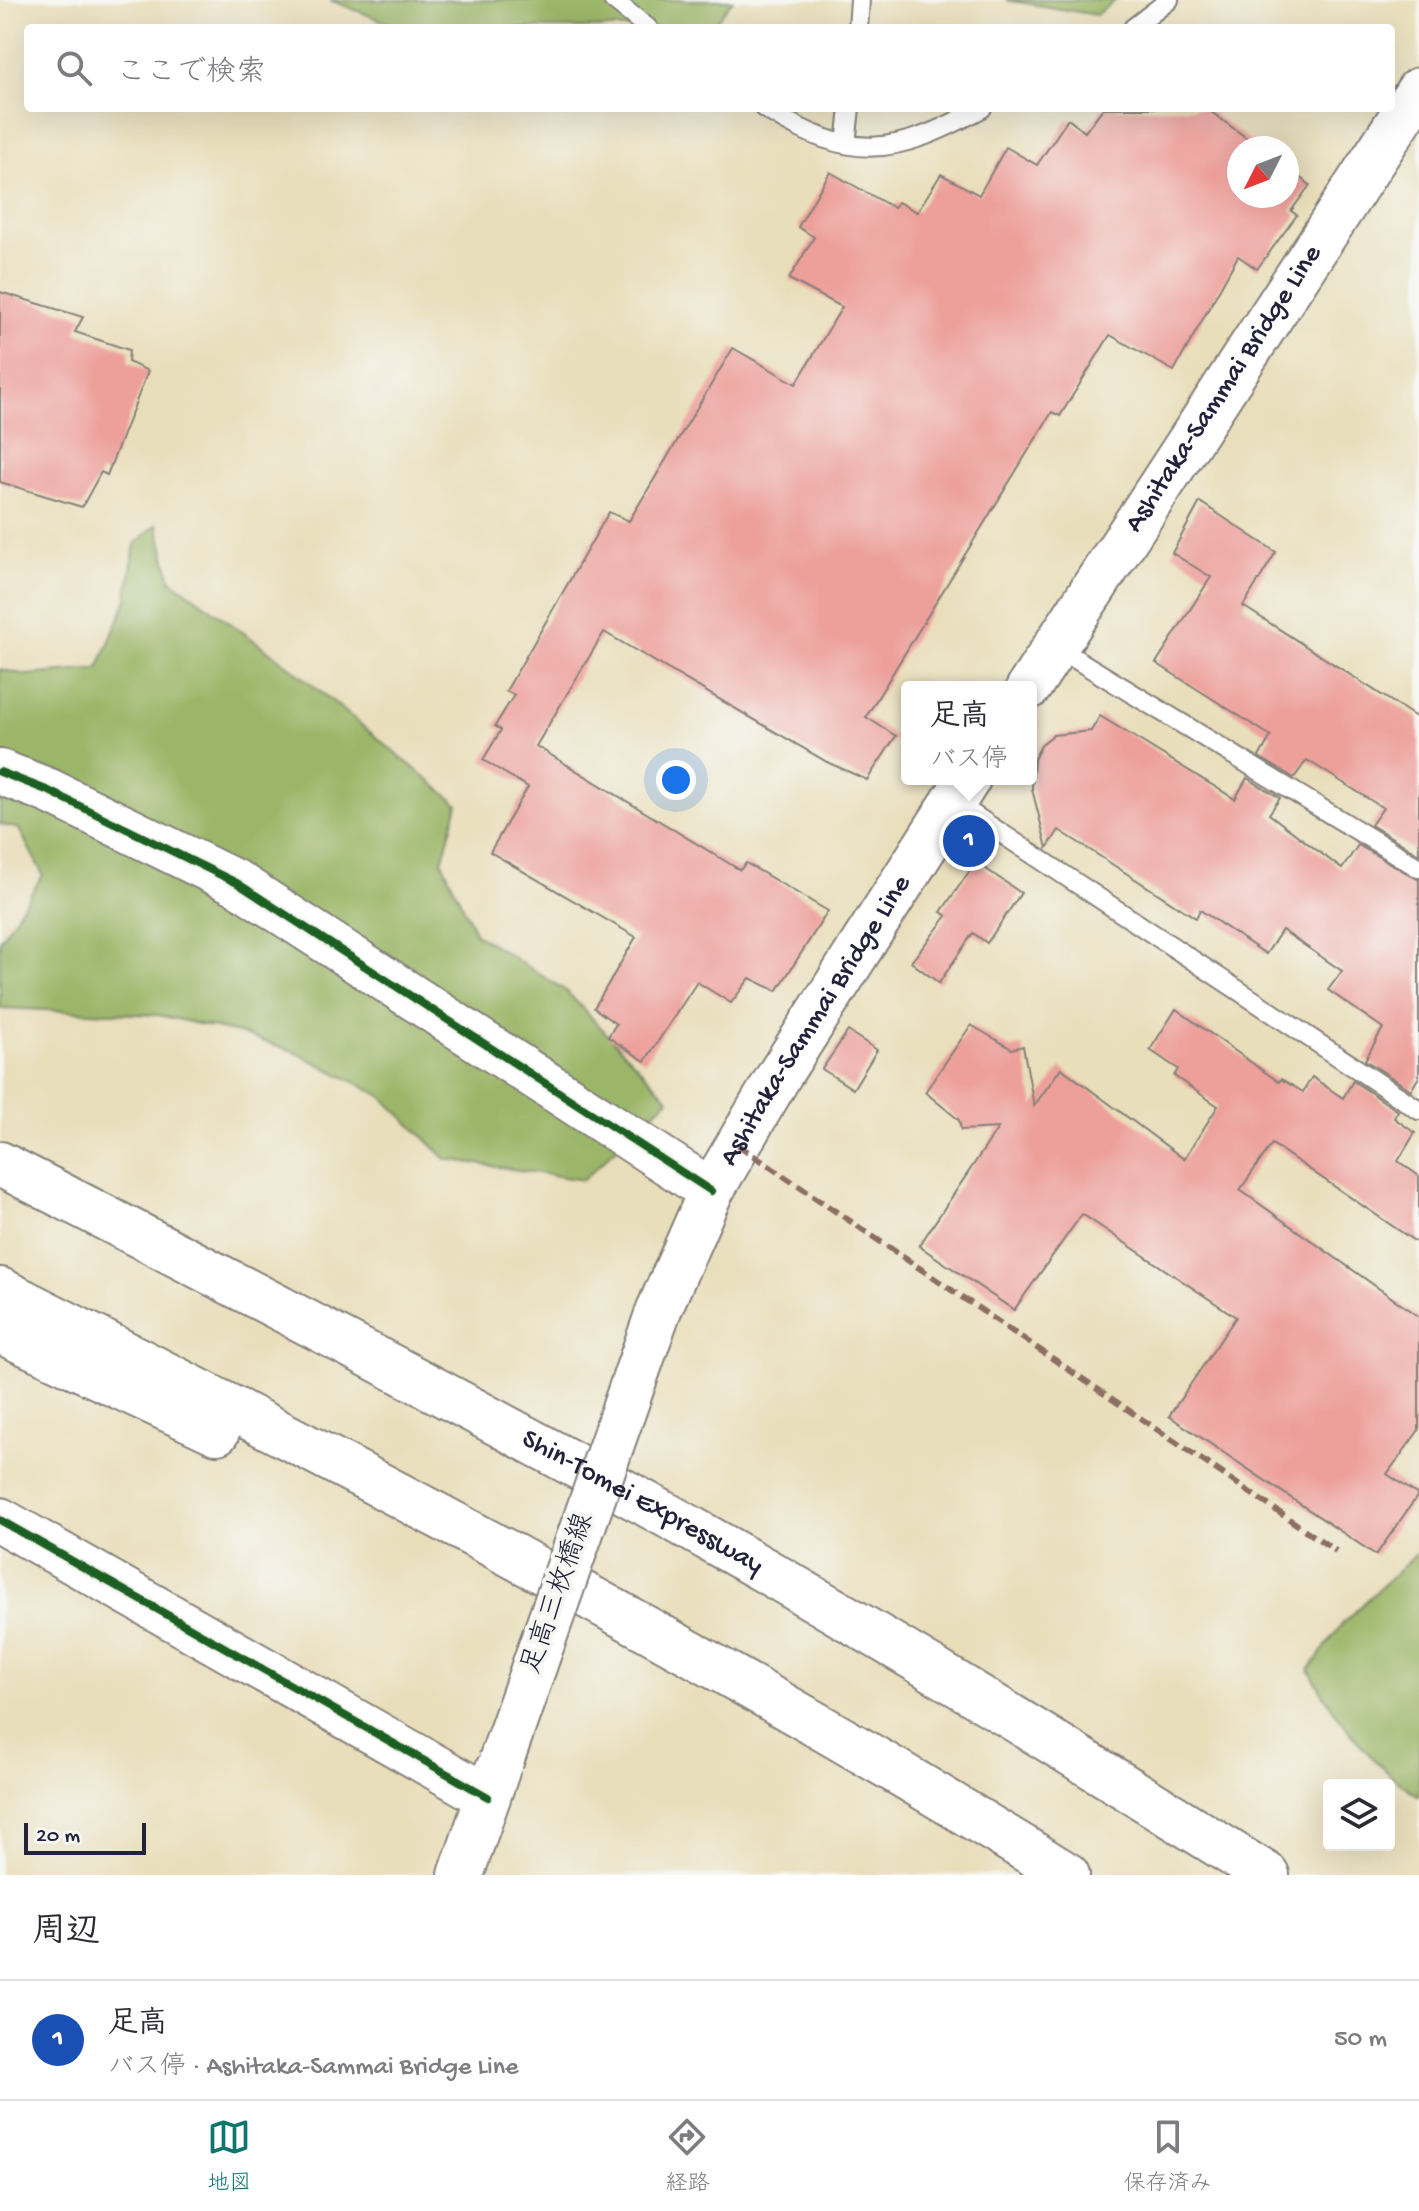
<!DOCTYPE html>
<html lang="ja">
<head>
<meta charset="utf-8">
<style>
  :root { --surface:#fff; --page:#f2f2f3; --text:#2b2b33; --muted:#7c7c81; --line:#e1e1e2; --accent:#0f766e }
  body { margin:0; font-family:"Gochi Hand","Klee One",sans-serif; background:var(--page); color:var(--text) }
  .controls { position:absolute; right:24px; bottom:24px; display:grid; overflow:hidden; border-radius:8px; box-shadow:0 8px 32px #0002 }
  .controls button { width:72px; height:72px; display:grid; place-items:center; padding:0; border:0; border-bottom:2px solid var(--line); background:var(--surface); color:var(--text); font:40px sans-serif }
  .compass { position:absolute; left:1227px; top:136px; width:72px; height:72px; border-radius:50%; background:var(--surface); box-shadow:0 8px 32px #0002; rotate:228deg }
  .scale { position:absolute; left:24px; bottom:20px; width:122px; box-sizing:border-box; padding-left:8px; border:4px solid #22223b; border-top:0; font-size:22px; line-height:28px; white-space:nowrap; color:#22223b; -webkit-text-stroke:6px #f6f6f2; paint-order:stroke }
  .you { position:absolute; left:676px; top:780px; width:28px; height:28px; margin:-20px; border:6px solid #fff; border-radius:50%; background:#1a73e8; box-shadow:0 0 0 12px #1a73e833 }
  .badge { display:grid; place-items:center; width:52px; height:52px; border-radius:50%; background:var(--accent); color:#fff; font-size:26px; font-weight:700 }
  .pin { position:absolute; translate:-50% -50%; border:4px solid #fff; box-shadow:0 2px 8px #0006 }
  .popup { position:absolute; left:901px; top:681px; width:136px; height:104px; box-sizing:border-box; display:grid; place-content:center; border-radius:8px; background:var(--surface); filter:drop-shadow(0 2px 6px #0005); font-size:26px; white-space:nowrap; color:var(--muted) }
  .popup b { font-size:30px; color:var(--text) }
  .popup::after { content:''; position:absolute; left:50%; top:100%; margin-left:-16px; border:16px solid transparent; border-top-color:var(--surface) }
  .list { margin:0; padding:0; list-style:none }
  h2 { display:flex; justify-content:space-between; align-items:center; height:104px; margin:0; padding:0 32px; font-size:34px }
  h2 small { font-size:26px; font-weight:400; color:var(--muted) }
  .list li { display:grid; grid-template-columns:52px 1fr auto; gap:24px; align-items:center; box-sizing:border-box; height:120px; padding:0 32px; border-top:2px solid var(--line) }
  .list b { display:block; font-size:30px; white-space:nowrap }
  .list p { margin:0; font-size:26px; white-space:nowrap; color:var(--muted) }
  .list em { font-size:26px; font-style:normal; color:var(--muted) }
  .icon { flex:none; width:44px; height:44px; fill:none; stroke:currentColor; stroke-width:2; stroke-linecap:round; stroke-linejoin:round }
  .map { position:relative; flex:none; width:1419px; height:1875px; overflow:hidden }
  .search { position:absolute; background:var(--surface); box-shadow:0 8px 32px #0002; left:24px; right:24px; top:24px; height:88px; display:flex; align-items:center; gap:20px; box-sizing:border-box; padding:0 28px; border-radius:8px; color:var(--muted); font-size:30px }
  .sheet { height:224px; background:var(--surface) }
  nav { display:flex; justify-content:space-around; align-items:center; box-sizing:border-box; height:112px; border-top:2px solid var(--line); background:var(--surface); font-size:22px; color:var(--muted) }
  nav a { display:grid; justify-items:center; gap:4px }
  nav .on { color:var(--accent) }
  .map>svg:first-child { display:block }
  .forest { fill:#9bb668; stroke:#5e6c52; stroke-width:2 }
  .building { fill:#ed9f9a }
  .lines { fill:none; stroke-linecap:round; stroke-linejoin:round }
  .lane-casing { stroke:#86807a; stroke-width:22 }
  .secondary-casing { stroke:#86807a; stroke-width:48 }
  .highway-casing { stroke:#86807a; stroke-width:48 }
  .lane { stroke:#fff; stroke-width:18 }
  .secondary { stroke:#fff; stroke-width:44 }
  .highway { stroke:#fff; stroke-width:44 }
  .secondary-bridge-casing { stroke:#86807a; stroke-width:48; stroke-linecap:butt }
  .secondary-bridge { stroke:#fff; stroke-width:44 }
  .quiet { stroke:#8d6e63; stroke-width:6; stroke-dasharray:12 6; stroke-linecap:butt }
  .cycleway-casing { stroke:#f6f6f2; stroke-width:13 }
  .cycleway { stroke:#1b5e20; stroke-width:8 }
  .labels { text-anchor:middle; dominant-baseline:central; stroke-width:8; stroke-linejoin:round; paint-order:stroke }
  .street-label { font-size:28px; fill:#22223b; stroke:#f6f6f2 }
</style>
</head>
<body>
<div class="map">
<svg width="1419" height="1875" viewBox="0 0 1419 1875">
  <rect width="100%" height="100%" fill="#f6f6f2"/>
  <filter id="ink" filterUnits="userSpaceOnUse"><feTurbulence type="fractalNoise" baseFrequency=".0125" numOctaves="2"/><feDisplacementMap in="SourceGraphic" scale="16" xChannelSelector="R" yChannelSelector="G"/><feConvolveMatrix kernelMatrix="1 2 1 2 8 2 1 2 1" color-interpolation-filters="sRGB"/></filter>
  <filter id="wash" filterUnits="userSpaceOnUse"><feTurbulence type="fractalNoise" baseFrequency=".006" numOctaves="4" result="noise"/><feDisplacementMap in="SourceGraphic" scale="32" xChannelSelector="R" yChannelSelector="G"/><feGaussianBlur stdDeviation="1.8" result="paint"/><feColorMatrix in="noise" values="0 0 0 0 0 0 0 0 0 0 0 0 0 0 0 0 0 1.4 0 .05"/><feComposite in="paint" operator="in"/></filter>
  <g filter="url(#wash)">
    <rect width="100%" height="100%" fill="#e9deba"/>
    <g class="forest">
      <path d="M330 0H733L711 28H401Z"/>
      <path d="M1006 0H1116L1096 15Z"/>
      <path d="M157 524 171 580 288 665 458 804 442 862 476 934 566 991 669 1099 583 1180 446 1159 380 1095 295 1052 238 1033 158 1015 0 1008V940L43 875 19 829 0 824V669L26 675 98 669 126 602 135 544Z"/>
      <path d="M1419 1551V1796C1372 1767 1336 1718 1309 1670L1342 1624Z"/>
    </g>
    <g id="blocks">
      <g class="building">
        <path d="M1103 108H1206L1260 148H1239V196H1287V168L1310 185 1291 211 1297 215 1257 269 1238 256 1174 371 1110 335 1060 416 1052 412 866 717 896 736 867 780 827 762 604 632 536 746 740 870 746 863 828 911 777 991 750 978 731 1003 697 982 645 1061 608 1037 616 1024 594 1008 636 937 490 852 528 787 483 760 501 730 495 726 514 695 506 691 609 512 629 521 733 348 796 384 842 307 789 279 814 237 798 227 830 172 894 208 898 202 917 212 941 174 979 195 1006 147 1037 165 1068 119 1085 132Z"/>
        <path d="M0 292 83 317 75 332 129 350 128 362 148 371 107 475 101 472 82 507 0 482Z"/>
        <path d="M1200 502 1276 552 1243 606 1419 719V854L1371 825 1383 808 1307 760 1294 778 1259 757 1271 736 1156 663 1211 577 1172 553Z"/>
        <path d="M1100 716 1235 799 1247 778 1280 798 1269 814 1342 869 1358 845 1419 880V1077L1411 1090 1365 1060 1383 1028 1328 990 1342 971 1282 930 1266 954 1200 910 1196 918 1059 830 1047 848 1032 789 1034 759 1042 744 1053 735 1091 731Z"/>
        <path d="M976 862 1021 893 987 943 973 933 939 983 911 962 947 916 941 912Z"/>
        <path d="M1176 1009 1279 1082 1281 1079 1303 1092 1312 1077 1343 1098 1353 1081 1398 1111 1394 1118 1415 1133 1398 1161 1419 1176V1244L1272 1144 1240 1190 1419 1317V1430L1387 1474 1418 1495 1376 1555 1169 1416 1236 1317 1082 1214 1014 1310 919 1246 998 1128 961 1130 959 1120 925 1092 971 1025 1012 1049 1023 1046 1034 1106 1061 1068 1184 1159 1218 1106 1174 1076 1178 1069 1150 1050Z"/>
        <path d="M848 1031 877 1050 853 1089 822 1069Z"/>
      </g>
    </g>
  </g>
  <g filter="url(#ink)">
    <use href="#blocks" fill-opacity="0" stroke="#86807a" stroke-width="2"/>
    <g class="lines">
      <defs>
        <g id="lane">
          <path d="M613 0 648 28"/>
          <path d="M858 28 860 0"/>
          <path d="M1133 28 1169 0"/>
          <path d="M764 108C852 163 894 156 982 108"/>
          <path d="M846 144 850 108"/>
          <path d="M1056 647 1419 868"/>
          <path d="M954 802 1419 1110"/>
        </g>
        <g id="secondary">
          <path id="s1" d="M1029 687 1419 90"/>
          <path d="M0 772 49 791 237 883 711 1191"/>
          <path id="s2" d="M658 1312 711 1191 780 1074 968 779"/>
          <path d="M0 1520 488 1797"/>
          <path d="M461 1875 497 1771"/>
        </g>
        <g id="highway">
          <path id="s3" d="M0 1164C226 1279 450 1396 672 1518 874 1630 1071 1753 1267 1875"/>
          <path d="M0 1290C362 1473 723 1660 1067 1875"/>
          <path d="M0 1331 217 1432"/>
        </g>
      </defs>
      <use href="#lane" class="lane-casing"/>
      <use href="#secondary" class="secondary-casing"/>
      <use href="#highway" class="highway-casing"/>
      <use href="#lane" class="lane"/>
      <use href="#secondary" class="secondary"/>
      <use href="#highway" class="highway"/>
      <defs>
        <path id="secondary-bridge" d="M501 1761 658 1312"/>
      </defs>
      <use href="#secondary-bridge" class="secondary-bridge-casing"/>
      <use href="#secondary-bridge" class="secondary-bridge"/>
      <path class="quiet" d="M738 1145 1336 1551"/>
      <defs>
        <g id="cycleway">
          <path d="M0 772 49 791 237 883 711 1191"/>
          <path d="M0 1520 488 1797"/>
        </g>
      </defs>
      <use href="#cycleway" class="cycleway-casing"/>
      <use href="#cycleway" class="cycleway"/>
    </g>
  </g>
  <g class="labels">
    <g class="street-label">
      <text stroke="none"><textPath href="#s1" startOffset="356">Ashitaka-Sammai Bridge Line</textPath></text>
      <text stroke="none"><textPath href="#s2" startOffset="332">Ashitaka-Sammai Bridge Line</textPath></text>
      <text stroke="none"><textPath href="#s3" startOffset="726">Shin-Tomei Expressway</textPath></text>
      <text transform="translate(559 1594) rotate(-71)">足高三枚橋線</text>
    </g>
  </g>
</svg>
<div class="controls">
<button><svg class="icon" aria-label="layers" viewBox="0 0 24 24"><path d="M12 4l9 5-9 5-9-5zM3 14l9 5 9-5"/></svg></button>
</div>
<svg class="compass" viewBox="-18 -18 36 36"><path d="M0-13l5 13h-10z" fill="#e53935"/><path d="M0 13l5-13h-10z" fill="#7c7c81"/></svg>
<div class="scale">20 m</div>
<div class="you"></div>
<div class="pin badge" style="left:969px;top:841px;background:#1a4fb4">1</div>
<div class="popup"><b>足高</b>バス停</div>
<div class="search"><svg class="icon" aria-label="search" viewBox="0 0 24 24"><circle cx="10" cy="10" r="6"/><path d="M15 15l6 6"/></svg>ここで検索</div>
</div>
<section class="sheet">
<h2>周辺<small></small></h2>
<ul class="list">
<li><span class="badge" style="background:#1a4fb4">1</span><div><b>足高</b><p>バス停 · Ashitaka-Sammai Bridge Line</p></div><em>50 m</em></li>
</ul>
</section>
<nav>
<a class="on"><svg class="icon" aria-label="map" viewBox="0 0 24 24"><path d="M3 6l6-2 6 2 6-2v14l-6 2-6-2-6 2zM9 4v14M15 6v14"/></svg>地図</a>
<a><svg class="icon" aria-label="directions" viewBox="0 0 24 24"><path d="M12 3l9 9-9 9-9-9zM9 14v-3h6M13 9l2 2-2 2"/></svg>経路</a>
<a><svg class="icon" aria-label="saved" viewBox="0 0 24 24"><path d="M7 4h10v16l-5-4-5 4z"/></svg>保存済み</a>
</nav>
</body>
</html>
